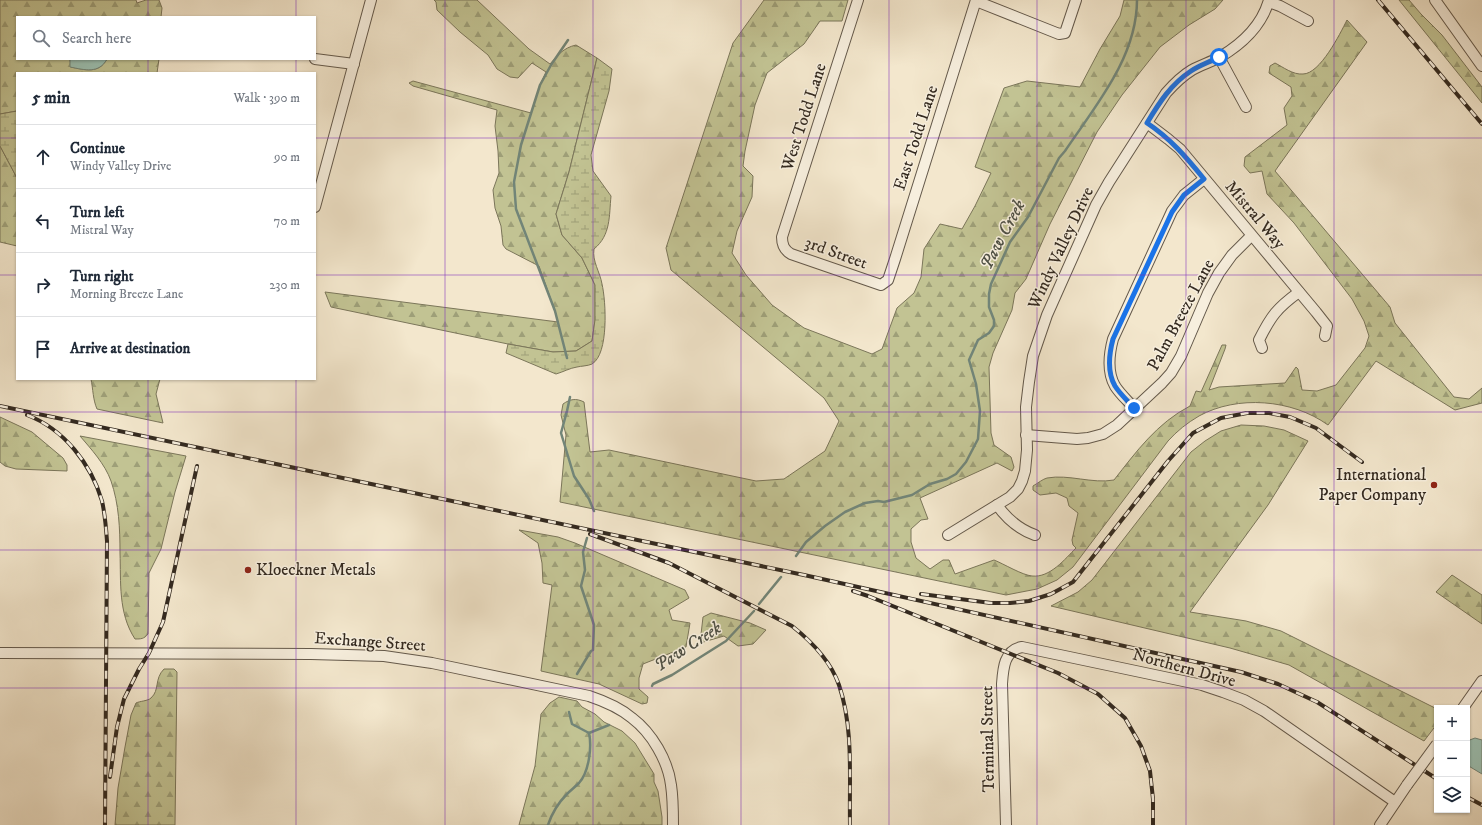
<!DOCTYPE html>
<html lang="en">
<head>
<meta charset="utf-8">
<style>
  :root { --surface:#fff; --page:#f2f2f3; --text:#1f2937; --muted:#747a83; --line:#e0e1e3 }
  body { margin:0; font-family:"IM FELL DW Pica",serif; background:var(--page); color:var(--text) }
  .controls { position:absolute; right:12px; bottom:12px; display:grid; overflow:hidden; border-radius:0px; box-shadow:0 1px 3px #0004 }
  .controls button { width:36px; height:36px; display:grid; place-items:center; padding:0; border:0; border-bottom:1px solid var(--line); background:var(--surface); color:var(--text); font:20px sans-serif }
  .stop { position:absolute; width:12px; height:12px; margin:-9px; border:3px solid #1a73e8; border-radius:50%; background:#fff }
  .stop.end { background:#1a73e8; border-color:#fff; box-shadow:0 1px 4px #0008 }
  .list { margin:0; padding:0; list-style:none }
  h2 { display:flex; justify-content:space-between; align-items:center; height:52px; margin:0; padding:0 16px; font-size:17px }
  h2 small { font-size:13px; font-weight:400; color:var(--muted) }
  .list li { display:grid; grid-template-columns:26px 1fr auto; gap:12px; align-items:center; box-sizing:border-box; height:64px; padding:0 16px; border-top:1px solid var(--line) }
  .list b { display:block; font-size:15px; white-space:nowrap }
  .list p { margin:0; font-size:13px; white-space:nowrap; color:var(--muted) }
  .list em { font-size:13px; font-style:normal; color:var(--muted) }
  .icon { flex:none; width:22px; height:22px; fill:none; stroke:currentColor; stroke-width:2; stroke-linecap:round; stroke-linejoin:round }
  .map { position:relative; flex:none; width:1482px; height:825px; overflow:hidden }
  .search { position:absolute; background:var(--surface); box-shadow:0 1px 3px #0004; left:16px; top:16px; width:300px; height:44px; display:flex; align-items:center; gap:10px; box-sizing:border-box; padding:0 14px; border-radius:0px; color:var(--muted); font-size:15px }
  .panel { position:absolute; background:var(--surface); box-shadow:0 1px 3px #0004; left:16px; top:72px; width:300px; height:308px; border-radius:0px }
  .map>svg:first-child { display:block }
  .forest { fill:url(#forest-firs); stroke:#7b765a }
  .wetland { fill:url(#wetland-marsh); stroke:#7b765a }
  .water { fill:#9cc1b3; stroke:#728578 }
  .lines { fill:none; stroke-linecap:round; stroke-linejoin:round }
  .stream { stroke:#728578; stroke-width:2.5 }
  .minor-casing { stroke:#64594b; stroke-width:12 }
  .minor { stroke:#f7efde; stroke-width:10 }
  .rail-casing { stroke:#342a20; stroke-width:4 }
  .rail { stroke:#f7efde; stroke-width:2.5; stroke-dasharray:8; stroke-linecap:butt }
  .minor-bridge-casing { stroke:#64594b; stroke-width:12; stroke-linecap:butt }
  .minor-bridge { stroke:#f7efde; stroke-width:10 }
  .route { stroke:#1a73e8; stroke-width:5 }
  .grid { fill:none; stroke:#7b2cbf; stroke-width:1; stroke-opacity:0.55 }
  .poi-dot { fill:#8f2418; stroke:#f7efde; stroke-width:1.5 }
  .labels { text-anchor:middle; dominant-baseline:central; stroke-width:3; stroke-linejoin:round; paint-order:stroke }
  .street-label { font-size:17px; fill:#342a20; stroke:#f7efde }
  .poi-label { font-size:17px; fill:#342a20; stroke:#f7efde; text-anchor:end }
  .water-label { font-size:18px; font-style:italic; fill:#4e5045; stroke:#f7efde }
</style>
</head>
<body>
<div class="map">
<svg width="1482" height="825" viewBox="0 0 1482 825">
  <defs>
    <pattern id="forest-firs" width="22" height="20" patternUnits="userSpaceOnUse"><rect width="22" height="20" fill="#c2c393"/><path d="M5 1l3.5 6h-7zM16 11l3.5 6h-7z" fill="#9e9f78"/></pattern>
    <pattern id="wetland-marsh" width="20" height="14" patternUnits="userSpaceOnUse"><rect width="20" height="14" fill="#c2c393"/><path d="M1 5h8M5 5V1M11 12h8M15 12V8" fill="none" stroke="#9e9f78"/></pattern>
  </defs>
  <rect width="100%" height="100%" fill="#f3e7cd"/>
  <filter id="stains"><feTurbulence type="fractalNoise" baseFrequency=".005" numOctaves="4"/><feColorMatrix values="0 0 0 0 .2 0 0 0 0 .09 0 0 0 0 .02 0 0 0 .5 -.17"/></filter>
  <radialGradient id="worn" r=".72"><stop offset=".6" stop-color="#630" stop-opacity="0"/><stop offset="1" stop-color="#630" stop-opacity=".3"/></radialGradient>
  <g class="forest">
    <path d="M0 0H136L137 3 146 0H159L162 8 161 17H17V59H70L71 67C85 70 99 74 107 59H159L157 73H17V111L0 114Z"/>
    <path d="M434 0H477L529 49 550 64C558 55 563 48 576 45L597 58 569 172 556 214 562 235 582 258 595 285V320L592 341 576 351 553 352 508 344 331 307 325 292 558 322 555 311 539 266 506 249 503 245 501 226 495 208 493 190 499 173 498 151 495 126 497 110 413 86 409 83 413 81 531 113 540 85 546 72 532 63 518 78 510 77 497 69 488 55 460 32 437 10 436 2Z"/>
    <path d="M764 0H848L842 21H820L804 44 767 73 755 105 745 151 743 166 753 176 752 197 737 231 732 253 746 275 772 305 804 328 872 354 882 349 897 308 914 293 921 277 924 249 940 224 962 229 975 206 991 173 975 167 1004 88 1027 81 1080 87 1100 49 1120 16 1124 0H1223L1215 9 1189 25 1160 47 1122 95 1097 132 1050 224 1026 279 1015 293 1012 310 993 353 989 367 991 433 994 445 1011 457 1014 467 1012 471 997 463 920 498 928 519 921 520 911 529V542L916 558 930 569 943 560H949L955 574 994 560C1004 564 1022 575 1032 576 1050 578 1065 559 1076 548L1073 545 1072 540 1078 513 1069 506 1067 498 1056 493 1040 495 1033 490V486C1038 483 1043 479 1047 478 1069 474 1092 484 1114 480 1136 452 1157 423 1190 406L1196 391 1201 392 1222 345H1226L1225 349 1209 390 1219 387 1285 383 1296 367 1298 369 1302 390 1317 391 1336 385 1365 348 1369 336 1364 321 1352 299 1294 223 1267 194 1262 171 1250 173 1244 166 1245 157 1287 125 1284 108 1292 96 1291 87 1269 73 1270 66 1275 63C1283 67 1293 75 1303 74 1320 74 1340 34 1347 20L1367 42 1275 171 1390 307 1395 323 1454 397 1469 399 1482 388V403L1455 410 1376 361 1328 425C1292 399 1237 395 1199 416 1187 423 1177 431 1168 441L1073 567 1057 580 1037 589 1006 595 560 502 566 435 561 415 563 404C570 399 576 398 584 402L590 452 609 450 756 481 784 479 825 451 839 421 824 398 671 270 666 248 733 43Z"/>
    <path d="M1399 0H1409L1421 14 1442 35 1482 87V103Z"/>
    <path d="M0 146 17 178V246L0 242Z"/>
    <path d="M91 379H160L156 394 163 423 97 409C93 400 93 389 91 379Z"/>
    <path d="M0 417 32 432 63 458 67 465V471L16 469 5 466 0 462Z"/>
    <path d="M1241 425 1264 426 1284 430 1308 441 1268 505 1190 612 1246 621 1281 631 1437 709V724L1424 741 1289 665 1230 648 1051 606 1078 592 1092 580 1191 452 1205 441 1221 431Z"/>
    <path d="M80 436 186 456 175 492 161 549 149 573 148 634C144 639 141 639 135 639 118 613 121 582 120 553 120 529 119 504 111 481 105 464 91 449 80 436Z"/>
    <path d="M519 530 558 537 575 543 685 590 689 598 669 610 672 620 690 623 686 647 643 664 639 678V689L648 697 647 703 642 704 599 684 541 671 552 585 543 583 542 563 538 543Z"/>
    <path d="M1452 575 1482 595V624L1436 592Z"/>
    <path d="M711 613 750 623 766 630 753 644 738 646 724 636 700 643 703 617Z"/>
    <path d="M164 669H174L177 672 175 825H115L118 788 125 747 131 715 136 703C140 701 148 701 151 698 160 690 154 679 164 669Z"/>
    <path d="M559 697 577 701 582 707 595 714 604 722 622 731 635 743 654 774V782L658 791 662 817V825H519L535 766 541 714 550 703Z"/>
  </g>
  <g class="wetland">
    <path d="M597 58 612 69 609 91 591 155 593 171 611 196C609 216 611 235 594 249 592 261 600 272 602 284 606 301 609 354 592 364 588 366 581 366 577 367 570 368 563 372 556 374L506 353 508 344 553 352 576 351 592 341 595 320V285L582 258 562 235 556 214 569 172Z"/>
    <path d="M17 111V178L0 146V114Z"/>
  </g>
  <g class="water">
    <path d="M70 59H107C99 74 85 70 70 67Z"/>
    <path d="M1475 738 1482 740V774L1467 765V741Z"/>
  </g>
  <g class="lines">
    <g class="stream">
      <path d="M567 358 555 311 516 209 514 182 521 145 540 85 551 65 568 40"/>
      <path d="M570 397 567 411 561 433 574 476 589 499 594 511"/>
      <path d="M796 556 806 542 825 526 845 512 865 503 878 501 884 502 912 495 930 484 947 479 956 474 966 462 978 439 980 411 976 384 969 360 978 340 989 333 994 326V320L989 307V294L991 284 1010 242 1028 217 1059 158 1065 151C1096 105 1137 57 1137 0"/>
      <path d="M759 604 781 577"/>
      <path d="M577 674 591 651 593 650 594 625 581 586 585 570 583 552 587 538"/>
      <path d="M652 686 653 684 672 675 726 641 754 611"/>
      <path d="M569 712 572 724 589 733"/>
      <path d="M589 733 609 725"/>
      <path d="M548 825C552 813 558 803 567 794 571 790 575 787 579 783 589 772 592 747 589 733"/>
    </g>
    <defs>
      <g id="minor">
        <path d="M858 0 782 237C782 245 784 250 791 254L881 285 888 280 895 259 976 0"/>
        <path d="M1435 0 1482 66"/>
        <path d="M976 1 1059 34 1065 33 1076 0"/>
        <path d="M1269 2 1280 6 1308 21"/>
        <path d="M1219 57 1246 107"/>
        <path d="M315 59 354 64"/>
        <path d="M1147 123 1168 139 1180 149 1316 312 1327 326 1325 336"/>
        <path d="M315 207 371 0"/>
        <path d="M1262 348 1259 340C1271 316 1277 308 1299 292"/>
        <path d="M1134 408C1128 401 1120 394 1115 386 1107 372 1109 354 1113 339L1172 211 1184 195 1204 179"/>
        <path d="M1026 435 1077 439 1088 438 1103 434 1117 425 1162 383 1171 373 1181 356 1208 293 1219 273 1232 255 1251 236"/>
        <path d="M997 505C1007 519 1018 529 1035 535"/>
        <path d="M948 535 1010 497 1018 489 1022 481 1025 471 1027 450 1026 407 1029 382 1033 356 1047 315 1096 205 1109 182 1166 93C1174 84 1182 76 1192 70 1201 65 1211 62 1220 57 1242 44 1262 25 1269 0"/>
        <path d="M0 653 311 654 384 656 432 663 589 696C604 701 619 707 632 718 652 733 668 761 671 785 673 798 673 812 673 825"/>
        <path d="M1463 708 1482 681"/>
        <path d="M1006 825 1002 684C1003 669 1004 650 1022 647L1202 685 1223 692 1244 700 1264 711 1395 802"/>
        <path d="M1380 825 1407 785"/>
      </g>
    </defs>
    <use href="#minor" class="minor-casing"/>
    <use href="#minor" class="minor"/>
    <defs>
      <g id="rail">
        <path d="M1378 0 1482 124"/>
        <path d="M0 406 804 575 1241 672 1278 684 1317 702 1437 779"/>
        <path d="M27 415C64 429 91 464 102 501 105 514 106 527 107 541L105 825"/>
        <path d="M590 534 669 563 792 626C811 641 831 662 839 685 854 729 849 779 850 825"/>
        <path d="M853 591 868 596 1058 673 1098 694 1125 718 1141 746 1150 771 1153 799V825"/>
        <path d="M921 594 991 603H1010L1029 601 1051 594 1073 582 1168 461 1193 433 1221 418 1247 413H1269L1290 417 1316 428 1362 462"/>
        <path d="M110 777 117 727 124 699 139 669 149 653 163 622 197 466"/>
        <path d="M1467 797 1482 805"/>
      </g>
    </defs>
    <use href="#rail" class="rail-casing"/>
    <use href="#rail" class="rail"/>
    <defs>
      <path id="minor-bridge" d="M1407 785 1437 744"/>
    </defs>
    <use href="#minor-bridge" class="minor-bridge-casing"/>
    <use href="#minor-bridge" class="minor-bridge"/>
  </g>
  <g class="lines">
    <path class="route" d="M1134 408C1128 401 1120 394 1115 386 1107 372 1109 354 1113 339L1172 212 1184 195 1204 179C1187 158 1170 138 1147 123 1159 103 1171 84 1191 71 1200 65 1210 62 1219 57"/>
  </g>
  <path class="grid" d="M148 0V17M296 0V17M445 0V825M593 0V825M741 0V825M889 0V825M1037 0V825M1186 0V825M1334 0V825M148 59V73M296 59V73M0 138H17M315 138H1482M0 275H17M315 275H1482M148 379V825M296 379V825M0 412H1482M0 550H1482M0 688H1482"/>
  <g class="poi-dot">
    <circle cx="1434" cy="485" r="4"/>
    <circle cx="248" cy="570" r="4"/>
  </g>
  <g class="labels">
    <g class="street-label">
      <text transform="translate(804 117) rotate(-72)">West Todd Lane</text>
      <text transform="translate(916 138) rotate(-72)">East Todd Lane</text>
      <text transform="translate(1255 215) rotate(50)">Mistral Way</text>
      <text transform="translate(1061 248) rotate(-65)">Windy Valley Drive</text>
      <text transform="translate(836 253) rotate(20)">3rd Street</text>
      <text transform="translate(1181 315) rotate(-62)">Palm Breeze Lane</text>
      <text transform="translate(370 642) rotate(4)">Exchange Street</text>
      <text transform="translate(1184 668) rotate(15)">Northern Drive</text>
      <text transform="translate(988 739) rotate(-91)">Terminal Street</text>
    </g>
    <g class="poi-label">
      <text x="1426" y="475">International<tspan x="1426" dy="20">Paper Company</tspan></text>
      <text x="256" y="570" text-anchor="start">Kloeckner Metals</text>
    </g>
    <g class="water-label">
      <text transform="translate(1003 235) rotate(-62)">Paw Creek</text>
      <text transform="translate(688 647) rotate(-33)">Paw Creek</text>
    </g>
  </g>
  <rect width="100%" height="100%" filter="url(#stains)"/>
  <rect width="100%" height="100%" fill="url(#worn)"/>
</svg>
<div class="controls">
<button>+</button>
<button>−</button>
<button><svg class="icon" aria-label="layers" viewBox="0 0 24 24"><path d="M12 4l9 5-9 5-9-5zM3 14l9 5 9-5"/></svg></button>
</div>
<div class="stop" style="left:1219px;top:57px"></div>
<div class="stop end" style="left:1134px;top:408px"></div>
<div class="search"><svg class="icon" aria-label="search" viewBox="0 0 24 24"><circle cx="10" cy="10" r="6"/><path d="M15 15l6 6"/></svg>Search here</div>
<section class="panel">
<h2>5 min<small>Walk · 390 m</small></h2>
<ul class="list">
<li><svg class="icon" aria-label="ahead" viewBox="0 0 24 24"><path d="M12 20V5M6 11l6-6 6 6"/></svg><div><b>Continue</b><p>Windy Valley Drive</p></div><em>90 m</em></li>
<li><svg class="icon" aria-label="left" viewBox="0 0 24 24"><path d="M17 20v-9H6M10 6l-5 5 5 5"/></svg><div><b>Turn left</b><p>Mistral Way</p></div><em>70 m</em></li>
<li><svg class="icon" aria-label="right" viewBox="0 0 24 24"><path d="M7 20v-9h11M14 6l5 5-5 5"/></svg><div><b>Turn right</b><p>Morning Breeze Lane</p></div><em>230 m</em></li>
<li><svg class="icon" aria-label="arrive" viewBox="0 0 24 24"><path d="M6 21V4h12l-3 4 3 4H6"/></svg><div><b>Arrive at destination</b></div></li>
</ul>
</section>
</div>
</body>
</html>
